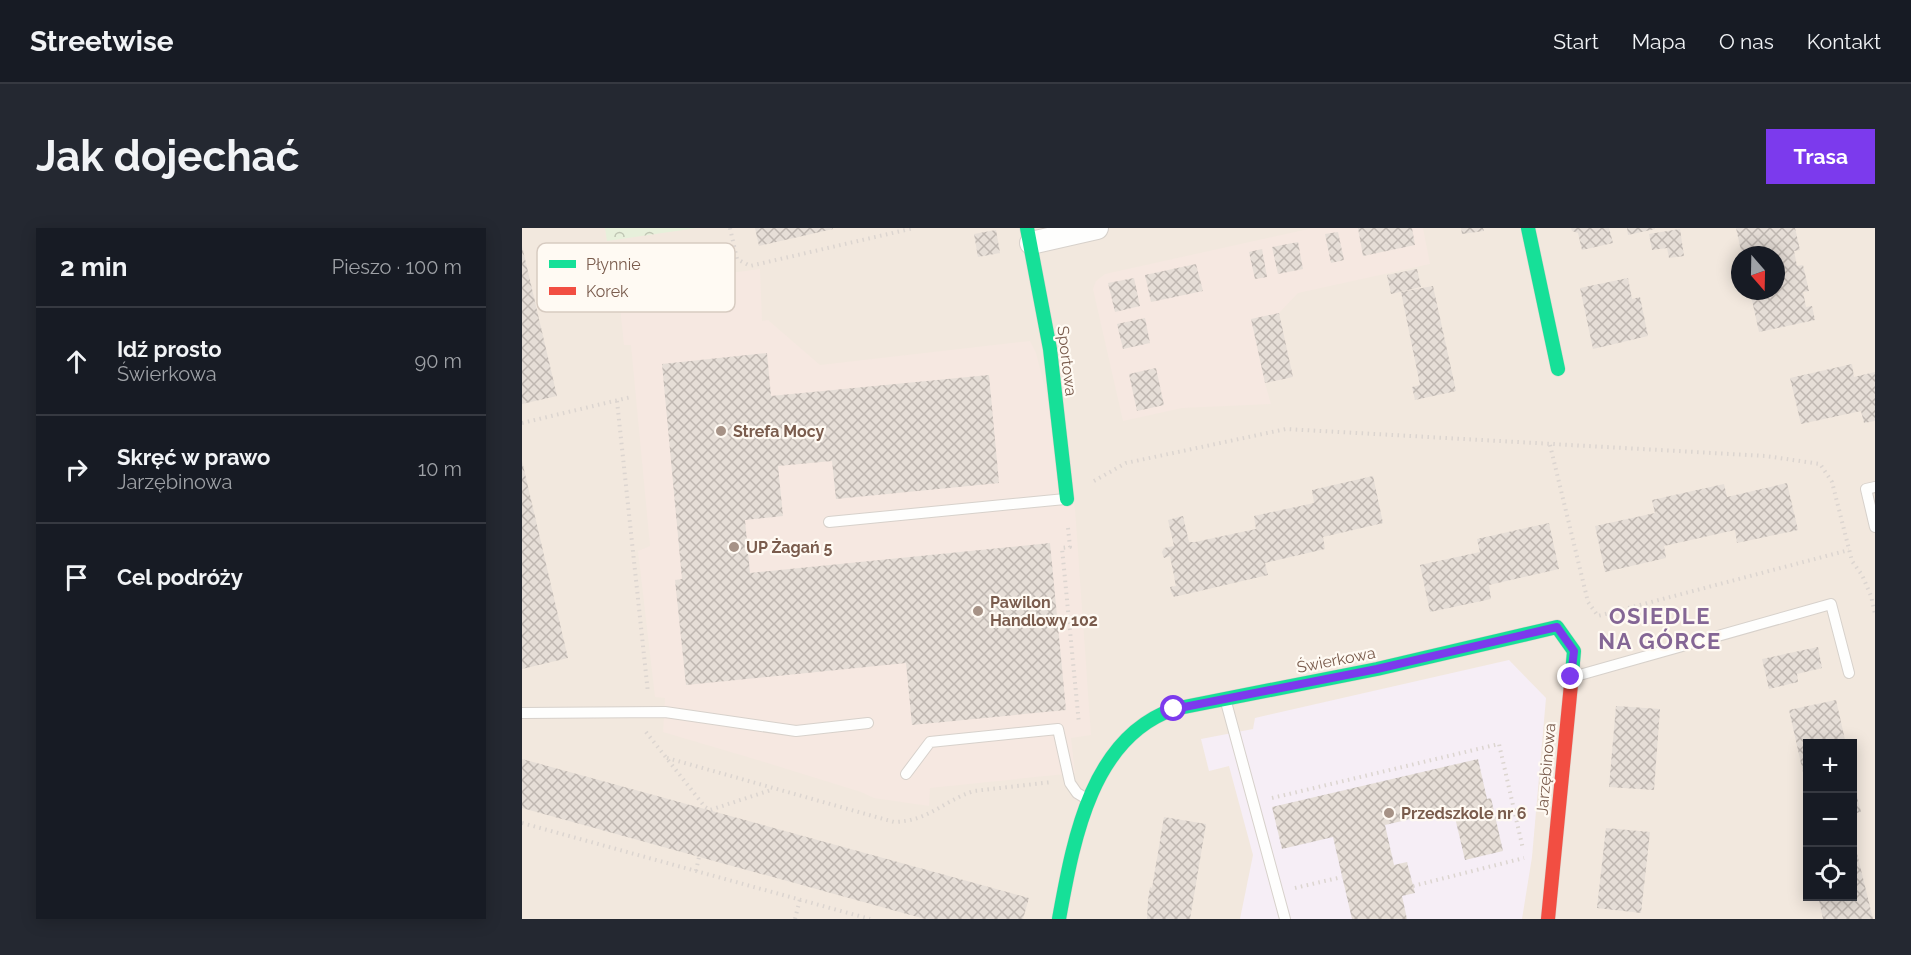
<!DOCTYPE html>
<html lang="pl">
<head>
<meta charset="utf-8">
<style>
  :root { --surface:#171b24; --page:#242831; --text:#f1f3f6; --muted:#9ea1a6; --line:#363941; --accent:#7c3aed }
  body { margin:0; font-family:Raleway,sans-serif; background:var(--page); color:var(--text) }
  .controls { position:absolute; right:18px; bottom:18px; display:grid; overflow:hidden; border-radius:0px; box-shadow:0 3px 15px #0003 }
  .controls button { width:54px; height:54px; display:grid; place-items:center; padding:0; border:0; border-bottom:2px solid var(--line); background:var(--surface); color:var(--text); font:30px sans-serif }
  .compass { position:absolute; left:1209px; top:18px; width:54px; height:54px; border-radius:50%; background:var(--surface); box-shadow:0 3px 15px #0003; rotate:160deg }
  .stop { position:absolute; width:18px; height:18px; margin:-14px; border:4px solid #7c3aed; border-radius:50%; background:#fff }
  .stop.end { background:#7c3aed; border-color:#fff; box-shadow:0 2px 6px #0008 }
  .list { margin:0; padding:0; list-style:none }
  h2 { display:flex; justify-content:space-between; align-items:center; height:78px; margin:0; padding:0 24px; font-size:26px }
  h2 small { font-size:20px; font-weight:400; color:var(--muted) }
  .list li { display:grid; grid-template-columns:39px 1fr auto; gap:18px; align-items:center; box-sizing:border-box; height:108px; padding:0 24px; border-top:2px solid var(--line) }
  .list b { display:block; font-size:22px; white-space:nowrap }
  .list p { margin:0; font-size:20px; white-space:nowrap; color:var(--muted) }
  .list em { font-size:20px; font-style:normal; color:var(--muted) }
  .icon { flex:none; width:33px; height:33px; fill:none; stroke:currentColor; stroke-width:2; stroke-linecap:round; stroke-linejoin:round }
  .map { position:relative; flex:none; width:1353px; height:691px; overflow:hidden; border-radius:0px }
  header { display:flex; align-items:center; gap:36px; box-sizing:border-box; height:84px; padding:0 30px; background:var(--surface); border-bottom:2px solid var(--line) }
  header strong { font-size:28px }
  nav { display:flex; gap:33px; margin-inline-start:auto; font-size:21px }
  .intro { display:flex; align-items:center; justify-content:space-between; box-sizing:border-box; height:144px; padding:0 36px }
  h1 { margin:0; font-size:42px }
  .button { padding:15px 27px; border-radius:0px; background:var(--accent); color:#fff; font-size:21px; font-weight:700 }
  main { display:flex; gap:36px; padding:0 36px }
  aside { flex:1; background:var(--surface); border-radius:0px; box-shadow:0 3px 15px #0003 }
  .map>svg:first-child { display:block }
  .residential { fill:#f2e8de; fill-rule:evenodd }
  .commercial { fill:#f6e8e1 }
  .education { fill:#f6eef6 }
  .park { fill:url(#park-crowns) }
  .building { fill:url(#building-cross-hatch) }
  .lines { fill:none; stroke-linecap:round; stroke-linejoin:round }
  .lane-casing { stroke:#d7d1cb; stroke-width:12 }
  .street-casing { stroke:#d7d1cb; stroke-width:24 }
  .fast-casing { stroke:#d9d2cb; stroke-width:15 }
  .jam-casing { stroke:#d9d2cb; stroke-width:15 }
  .path { stroke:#dcd5d0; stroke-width:4; stroke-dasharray:1.5 4.5; stroke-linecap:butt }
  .lane { stroke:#fefefd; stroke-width:10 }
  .street { stroke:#fefefd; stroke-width:22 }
  .fast { stroke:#16e098; stroke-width:14 }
  .jam { stroke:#f24e42; stroke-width:14 }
  .route { stroke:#7c3aed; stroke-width:8 }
  .poi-dot { fill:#a69286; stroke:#fffaf3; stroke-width:2 }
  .labels { text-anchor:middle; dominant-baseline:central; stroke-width:4.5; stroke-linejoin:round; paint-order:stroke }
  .street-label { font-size:16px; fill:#7a5c4d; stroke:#fffaf3 }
  .poi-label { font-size:16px; font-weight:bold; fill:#7a5c4d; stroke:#fffaf3; text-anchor:start }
  .district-label { font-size:22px; font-weight:bold; letter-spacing:1.5px; fill:#846695; stroke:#fffaf3 }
  .key { fill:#fffaf3; stroke:#d7cbc1; stroke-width:1.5 }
  .key-label { font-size:16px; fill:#7a5c4d }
</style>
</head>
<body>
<header>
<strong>Streetwise</strong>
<nav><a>Start</a><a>Mapa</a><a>O nas</a><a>Kontakt</a></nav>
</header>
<div class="intro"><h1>Jak dojechać</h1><a class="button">Trasa</a></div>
<main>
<aside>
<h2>2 min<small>Pieszo · 100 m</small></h2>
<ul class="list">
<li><svg class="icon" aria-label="ahead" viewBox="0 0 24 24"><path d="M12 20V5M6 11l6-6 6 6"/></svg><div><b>Idź prosto</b><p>Świerkowa</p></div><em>90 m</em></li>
<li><svg class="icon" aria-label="right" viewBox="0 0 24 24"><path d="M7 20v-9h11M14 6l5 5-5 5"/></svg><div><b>Skręć w prawo</b><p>Jarzębinowa</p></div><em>10 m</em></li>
<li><svg class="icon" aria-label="arrive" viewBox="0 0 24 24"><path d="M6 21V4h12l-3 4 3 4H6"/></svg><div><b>Cel podróży</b></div></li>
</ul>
</aside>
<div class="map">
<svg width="1353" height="691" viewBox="0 0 1353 691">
  <defs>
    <pattern id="park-crowns" width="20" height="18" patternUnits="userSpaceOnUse" patternTransform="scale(1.5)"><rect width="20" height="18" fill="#e7f0db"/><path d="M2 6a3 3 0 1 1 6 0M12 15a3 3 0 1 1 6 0" fill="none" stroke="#c0c6b4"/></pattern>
    <pattern id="building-cross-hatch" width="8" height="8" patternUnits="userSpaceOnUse" patternTransform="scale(1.5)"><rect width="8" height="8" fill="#e6ded7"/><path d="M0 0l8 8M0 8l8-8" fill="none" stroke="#bfb7b1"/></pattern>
  </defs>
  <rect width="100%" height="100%" fill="#f9f5f0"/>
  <path class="residential" d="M0 0H1353V691H0ZM1218 27H1254V63H1218ZM1286 516H1330V668H1286Z"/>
  <g class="commercial">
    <path d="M791 0H901L908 36 776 65 757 85 771 149 743 155 749 176 660 180 601 193 571 61 574 53 583 46Z"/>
    <path d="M238 41 240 93 246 92 298 137 508 113 514 125 553 281 569 507 549 510 553 545 408 560 407 578 352 570 339 564 239 533 141 504 143 470 133 469 116 323 128 318 109 117H102L96 60Z"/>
  </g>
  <path class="education" d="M987 432 1024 470 1010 629 1000 691H718L731 627 707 538 687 543 679 511 731 501 733 490Z"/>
  <path class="park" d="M83 0H175L85 13Z"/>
  <g class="building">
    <path d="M233 0H311V1L237 18Z"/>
    <path d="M836 0H890L893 17 841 28Z"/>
    <path d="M939 0H961L962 3 940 6Z"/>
    <path d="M1049 0H1087L1091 15 1060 22 1056 5 1050 3Z"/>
    <path d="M1105 0H1133V1L1106 7Z"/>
    <path d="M1214 0H1273L1278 22 1272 23 1275 38 1281 37 1287 63 1281 64 1284 79 1290 78 1293 92 1237 104 1228 63H1254V27H1220Z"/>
    <path d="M1158 1 1162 28 1147 30 1145 20 1130 22 1127 6Z"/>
    <path d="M474 2 478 25 456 29 452 6Z"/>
    <path d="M816 4 822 32 809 35 803 6Z"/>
    <path d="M776 14 781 41 756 46 750 19Z"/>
    <path d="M0 18 35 168 0 176Z"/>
    <path d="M740 21 745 49 733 51 727 24Z"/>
    <path d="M674 36 681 63 629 74 623 47Z"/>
    <path d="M895 41 899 59 869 66 865 47Z"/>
    <path d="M612 50 618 78 593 84 586 55Z"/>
    <path d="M1106 50 1110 71 1118 69 1126 108 1071 121 1058 60Z"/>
    <path d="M911 58 934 163 893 172 890 159 898 157 879 64Z"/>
    <path d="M757 85 771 149 743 155 729 91Z"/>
    <path d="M623 90 628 115 601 121 595 96Z"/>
    <path d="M245 125 249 168 467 147 477 255 314 271 310 233 256 238 261 288 223 292 228 345 528 315 544 482 390 497 384 435 164 457 153 352 160 351 140 136Z"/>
    <path d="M1330 136 1332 149 1353 144V193L1342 195 1339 183 1279 196 1268 150Z"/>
    <path d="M634 140 642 177 615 183 607 146Z"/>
    <path d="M0 233 46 430 0 441Z"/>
    <path d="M851 248 861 295 801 309 803 321 743 335 746 347 652 369 650 366 648 359 654 358 648 328 642 330 640 324 642 320 652 318 646 292 661 288 667 314H673L734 301 732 288 792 275 790 262Z"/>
    <path d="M1265 255 1276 302 1215 315 1213 302 1142 318 1144 330 1083 344 1073 298 1133 285 1130 272 1202 256 1205 269Z"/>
    <path d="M1027 295 1037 341 967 357 969 371 908 384 898 337 958 324 955 311Z"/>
    <path d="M1296 419 1300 440 1275 446 1276 454 1247 461 1240 431Z"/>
    <path d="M1314 472 1324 516H1286L1285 562 1267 482Z"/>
    <path d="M1094 478 1138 481 1132 562 1087 559Z"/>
    <path d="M0 531 507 670 501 691H403L0 580Z"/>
    <path d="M956 531 965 571 969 570 981 623 943 632 931 581 863 597 872 637 885 634 893 665 880 668 885 691H830L811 609 760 621 750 579Z"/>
    <path d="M1330 549 1339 584 1330 586Z"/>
    <path d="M642 589 684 596 668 691H625L626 672 628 659 630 660Z"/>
    <path d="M1084 600 1128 604 1119 685 1075 680Z"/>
    <path d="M1330 605 1351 691H1301L1296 668H1330Z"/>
  </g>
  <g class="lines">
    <defs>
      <g id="lane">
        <path d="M1353 259 1344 261 1353 299"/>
        <path d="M307 294 543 271"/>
        <path d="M1054 448 1309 376 1327 445"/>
        <path d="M704 474 763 691"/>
        <path d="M0 485 143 484 274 503 346 495"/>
        <path d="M384 546 408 514 536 501 548 555 555 565 565 571"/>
      </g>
      <path id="street" d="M509 15 575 0"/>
      <g id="fast">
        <path d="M505 0 528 121 545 271"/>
        <path d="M1006 0 1036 141"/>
        <path d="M537 691C551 615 568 510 652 481L855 441 1035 399 1052 423 1050 446"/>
      </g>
      <path id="jam" d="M1026 691 1050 446"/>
    </defs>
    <use href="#lane" class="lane-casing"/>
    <use href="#street" class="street-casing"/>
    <use href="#fast" class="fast-casing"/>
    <use href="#jam" class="jam-casing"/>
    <g class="path">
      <path d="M208 0 215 31 228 38 392 0"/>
      <path d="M95 173 126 465"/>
      <path d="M0 195 109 169"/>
      <path d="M1028 217 1066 374 1076 388 1327 322"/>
      <path d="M572 253 604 235 764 201 1244 228 1298 236 1310 254 1330 333 1340 347 1349 368 1353 386"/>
      <path d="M546 300 548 319 540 320 557 496"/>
      <path d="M124 504 183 579 188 582 249 562"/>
      <path d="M145 530 372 594C407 593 421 573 452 563L530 554"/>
      <path d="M750 570 977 516 1001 621"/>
      <path d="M0 595 348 691"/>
      <path d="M174 643 177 629"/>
      <path d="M891 658 1002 630"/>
      <path d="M773 660 820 649"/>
      <path d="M273 691 278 671"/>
    </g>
    <use href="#lane" class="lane"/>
    <use href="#street" class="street"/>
    <use href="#fast" class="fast"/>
    <use href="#jam" class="jam"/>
  </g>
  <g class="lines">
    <path class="route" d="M652 481 855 441 1035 399 1052 423 1049 449"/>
  </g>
  <g class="poi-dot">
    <circle cx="199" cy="203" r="6"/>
    <circle cx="212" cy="319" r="6"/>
    <circle cx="456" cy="383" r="6"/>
    <circle cx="867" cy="585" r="6"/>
  </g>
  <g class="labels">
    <g class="street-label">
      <text transform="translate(545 133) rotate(83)">Sportowa</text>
      <text transform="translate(814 432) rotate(-11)">Świerkowa</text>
      <text transform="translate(1024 541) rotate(-85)">Jarzębinowa</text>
    </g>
    <g class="poi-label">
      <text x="211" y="203">Strefa Mocy</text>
      <text x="224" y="319">UP Żagań 5</text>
      <text x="468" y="374">Pawilon<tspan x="468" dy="18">Handlowy 102</tspan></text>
      <text x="879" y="585">Przedszkole nr 6</text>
    </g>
    <g class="district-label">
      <text x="1138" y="388">OSIEDLE<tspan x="1138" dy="25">NA GÓRCE</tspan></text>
    </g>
  </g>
  <rect x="15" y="15" width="198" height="69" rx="9" class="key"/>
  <rect x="27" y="32" width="27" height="8" fill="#16e098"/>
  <rect x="27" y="59" width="27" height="8" fill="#f24e42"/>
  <g class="key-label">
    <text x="64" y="42">Płynnie</text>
    <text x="64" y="69">Korek</text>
  </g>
</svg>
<div class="controls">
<button>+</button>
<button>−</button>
<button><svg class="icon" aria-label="locate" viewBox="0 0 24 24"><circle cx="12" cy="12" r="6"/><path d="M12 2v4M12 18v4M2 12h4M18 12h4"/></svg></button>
</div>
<svg class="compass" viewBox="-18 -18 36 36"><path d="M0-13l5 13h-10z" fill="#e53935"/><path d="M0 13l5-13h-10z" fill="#9ea1a6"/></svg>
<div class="stop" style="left:652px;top:481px"></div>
<div class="stop end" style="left:1049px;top:449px"></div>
</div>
</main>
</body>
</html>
